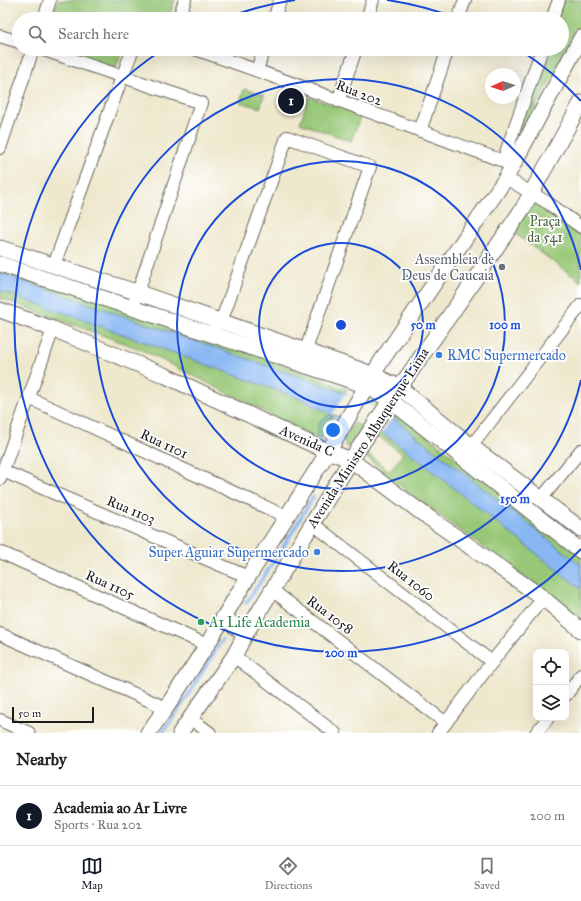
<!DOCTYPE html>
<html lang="en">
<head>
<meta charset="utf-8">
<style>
  :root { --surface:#fff; --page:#f6f6f6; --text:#222; --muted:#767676; --line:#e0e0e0; --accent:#111827 }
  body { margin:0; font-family:"IM FELL Great Primer",serif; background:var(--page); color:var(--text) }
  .controls { position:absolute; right:12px; bottom:12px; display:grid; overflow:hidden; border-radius:8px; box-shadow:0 4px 16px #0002 }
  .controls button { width:36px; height:36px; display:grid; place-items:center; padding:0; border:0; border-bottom:1px solid var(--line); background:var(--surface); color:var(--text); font:20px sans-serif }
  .compass { position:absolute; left:485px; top:68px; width:36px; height:36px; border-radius:50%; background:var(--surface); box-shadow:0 4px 16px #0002; rotate:267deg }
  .scale { position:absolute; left:12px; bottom:10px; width:82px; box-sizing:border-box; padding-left:4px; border:2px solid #1c1c1c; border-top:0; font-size:11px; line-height:14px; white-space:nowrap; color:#1c1c1c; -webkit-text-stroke:3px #fff; paint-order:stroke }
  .you { position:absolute; left:333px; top:430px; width:14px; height:14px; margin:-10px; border:3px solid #fff; border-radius:50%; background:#1a73e8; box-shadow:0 0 0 6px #1a73e833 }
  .badge { display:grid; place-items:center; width:26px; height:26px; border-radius:50%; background:var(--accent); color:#fff; font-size:13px; font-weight:700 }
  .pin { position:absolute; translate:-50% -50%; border:2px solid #fff; box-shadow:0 1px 4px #0006 }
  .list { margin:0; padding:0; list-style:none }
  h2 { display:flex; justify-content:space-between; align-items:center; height:52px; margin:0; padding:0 16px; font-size:17px }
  h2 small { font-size:13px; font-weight:400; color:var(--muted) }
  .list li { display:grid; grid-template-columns:26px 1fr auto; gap:12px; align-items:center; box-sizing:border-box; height:60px; padding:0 16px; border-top:1px solid var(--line) }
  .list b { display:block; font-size:15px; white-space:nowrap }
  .list p { margin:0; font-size:13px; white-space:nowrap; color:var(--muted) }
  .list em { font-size:13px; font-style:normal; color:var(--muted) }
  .icon { flex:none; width:22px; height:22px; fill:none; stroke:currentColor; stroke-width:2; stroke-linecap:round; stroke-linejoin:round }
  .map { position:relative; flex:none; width:581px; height:733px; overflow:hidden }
  .search { position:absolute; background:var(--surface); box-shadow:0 4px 16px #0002; left:12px; right:12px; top:12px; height:44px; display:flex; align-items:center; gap:10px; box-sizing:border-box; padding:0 14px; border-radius:22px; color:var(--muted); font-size:15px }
  .sheet { height:112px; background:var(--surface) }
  nav { display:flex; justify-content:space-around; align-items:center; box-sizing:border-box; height:56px; border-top:1px solid var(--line); background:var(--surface); font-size:11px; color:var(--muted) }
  nav a { display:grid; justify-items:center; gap:2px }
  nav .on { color:var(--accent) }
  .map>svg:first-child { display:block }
  .green { fill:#98c877; stroke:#5a724a; fill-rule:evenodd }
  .water { fill:#88b7f3; stroke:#526a88 }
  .pier { fill:#eee8cd }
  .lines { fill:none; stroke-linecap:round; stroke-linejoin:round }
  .stream { stroke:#88b7f3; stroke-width:3.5 }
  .minor-casing { stroke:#66635a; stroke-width:14 }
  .tertiary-casing { stroke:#66635a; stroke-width:17 }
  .minor { stroke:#fff; stroke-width:12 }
  .tertiary { stroke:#fff; stroke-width:15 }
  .ring { fill:none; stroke:#1d4ed8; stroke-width:2 }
  .worship-dot { fill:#6b7280; stroke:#fff; stroke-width:1.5 }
  .shop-dot { fill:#3f7fe0; stroke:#fff; stroke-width:1.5 }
  .leisure-dot { fill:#2e9e5b; stroke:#fff; stroke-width:1.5 }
  .labels { text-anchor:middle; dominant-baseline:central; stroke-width:3.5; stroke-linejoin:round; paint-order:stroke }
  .street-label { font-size:14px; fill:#1c1c1c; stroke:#fff }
  .park-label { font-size:14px; fill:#4e6140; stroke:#fff }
  .worship-label { font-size:14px; fill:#5b616d; stroke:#fff; text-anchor:end }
  .shop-label { font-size:14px; fill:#366cbe; stroke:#fff; text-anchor:start }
  .leisure-label { font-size:14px; fill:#27864d; stroke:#fff; text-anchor:start }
  .centre { fill:#1d4ed8; stroke:#fff; stroke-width:2 }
  .ring-label { font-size:12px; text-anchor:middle; font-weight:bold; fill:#1d4ed8; stroke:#fff; stroke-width:3.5; stroke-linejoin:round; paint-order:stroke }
</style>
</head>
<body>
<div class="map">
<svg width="581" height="733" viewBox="0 0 581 733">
  <rect width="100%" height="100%" fill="#fff"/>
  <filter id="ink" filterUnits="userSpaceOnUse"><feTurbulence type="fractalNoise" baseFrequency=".025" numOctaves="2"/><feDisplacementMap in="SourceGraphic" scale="8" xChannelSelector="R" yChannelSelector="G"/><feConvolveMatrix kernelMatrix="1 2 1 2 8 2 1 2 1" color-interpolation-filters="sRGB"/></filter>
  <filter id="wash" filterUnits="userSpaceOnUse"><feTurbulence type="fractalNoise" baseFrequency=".012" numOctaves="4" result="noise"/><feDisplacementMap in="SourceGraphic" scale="16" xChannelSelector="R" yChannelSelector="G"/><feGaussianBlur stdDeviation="0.9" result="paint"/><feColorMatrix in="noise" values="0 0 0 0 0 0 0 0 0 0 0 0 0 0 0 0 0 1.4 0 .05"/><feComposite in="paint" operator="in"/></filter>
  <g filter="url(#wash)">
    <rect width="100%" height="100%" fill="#eee8cd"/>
    <g class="green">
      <path d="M58 0H175L168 19H52Z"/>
      <path d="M563 0H581V25L522 132 519 129 544 49H562V19H556Z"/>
      <path d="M55 49H123L116 67 112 70Z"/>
      <path d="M244 89 264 95 260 108 240 102Z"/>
      <path d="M309 97 361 115 351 141 300 123Z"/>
      <path d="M533 200 581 230V282L513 232Z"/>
      <path d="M0 261 299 371 347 389 321 440 140 349 0 298Z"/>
      <path d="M371 397 375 398 379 402 377 407 351 445 346 447 344 440 367 400Z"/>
      <path d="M395 411 581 555V619L404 489 365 456 364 451ZM377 435 403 454 390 471 365 452Z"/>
    </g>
    <path class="water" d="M0 273 346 393 388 414 581 565V589L402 447 382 433 332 415 306 401 64 313 0 291Z"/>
    <path class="pier" d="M346 393 388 414 393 417 382 433 332 415Z"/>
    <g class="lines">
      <g class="stream">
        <path d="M246 603 279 554 313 497"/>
        <path d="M162 733 180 708 222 640"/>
      </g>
    </g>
  </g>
  <g filter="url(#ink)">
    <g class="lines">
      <defs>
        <g id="minor">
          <path d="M44 19 50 0"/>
          <path d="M178 19 185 0"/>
          <path d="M274 19 280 0"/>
          <path d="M367 19 373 0"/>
          <path d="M458 19 465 0"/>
          <path d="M552 19 559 0"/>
          <path d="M0 36 19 42"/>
          <path d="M41 49 201 103 133 307"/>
          <path d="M195 49C299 84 400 124 503 161L512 167"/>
          <path d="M257 70 264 49"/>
          <path d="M338 101 356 49"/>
          <path d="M420 131 448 49"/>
          <path d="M0 148 33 49"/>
          <path d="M503 161 542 49"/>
          <path d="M506 178 548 203 581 227"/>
          <path d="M54 265 122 77 133 49"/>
          <path d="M215 325 221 322 287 137 370 167 303 358"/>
          <path d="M29 398 287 517"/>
          <path d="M466 453 581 305"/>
          <path d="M3 471 248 577"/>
          <path d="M0 479 53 329"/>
          <path d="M541 499 581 450"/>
          <path d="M313 524 492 662"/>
          <path d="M0 552 207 645"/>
          <path d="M272 590 446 723"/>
          <path d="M0 634 166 708"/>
          <path d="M234 656 335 733"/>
          <path d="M566 695 581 675"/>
          <path d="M191 719 210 733"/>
          <path d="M0 720 29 733"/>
          <path d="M438 733 492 662 543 598"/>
          <path d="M536 733 548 718"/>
        </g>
        <g id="tertiary">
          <path d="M0 248 139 293 358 369 373 375 399 387 471 446 581 529"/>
          <path d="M0 264 367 386 390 400 581 551"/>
          <path d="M0 310 53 329 166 376 318 447 351 460 418 510 543 598 581 630"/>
          <path d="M224 617 245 635"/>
          <path d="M148 733 166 708 207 645 248 577 328 452 380 363 506 178 581 38"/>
          <path d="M180 733 234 656 245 635 272 590 351 460 386 407 462 298 523 208 581 103"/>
        </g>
      </defs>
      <use href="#minor" class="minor-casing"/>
      <use href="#tertiary" class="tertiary-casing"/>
      <use href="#minor" class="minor"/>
      <use href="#tertiary" class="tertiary"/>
    </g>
  </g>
  <g class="ring">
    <circle cx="341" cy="325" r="82"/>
    <circle cx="341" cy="325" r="164"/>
    <path d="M581 380A246 246 0 1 1 581 270"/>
    <path d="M581 549A328 328 0 1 1 162 50M223 19A328 328 0 0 1 295 0M387 0A328 328 0 0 1 459 19M520 50A328 328 0 0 1 581 101"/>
  </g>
  <circle class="worship-dot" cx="502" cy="267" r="4"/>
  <g class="shop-dot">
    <circle cx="439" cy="355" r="4"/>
    <circle cx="317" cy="552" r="4"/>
  </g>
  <circle class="leisure-dot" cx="201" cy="622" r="4"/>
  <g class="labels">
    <g class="street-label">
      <text transform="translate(359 93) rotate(21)">Rua 202</text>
      <text transform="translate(368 438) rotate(-57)">Avenida Ministro Albuquerque Lima</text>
      <text transform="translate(307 441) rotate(24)">Avenida C</text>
      <text transform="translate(164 444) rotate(25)">Rua 1101</text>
      <text transform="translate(131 510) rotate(23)">Rua 1103</text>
      <text transform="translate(411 581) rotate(38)">Rua 1060</text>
      <text transform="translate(110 585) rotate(24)">Rua 1105</text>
      <text transform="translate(330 615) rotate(37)">Rua 1058</text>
    </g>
    <g class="park-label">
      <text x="545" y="221">Praça<tspan x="545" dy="16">da 541</tspan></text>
    </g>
    <g class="worship-label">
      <text x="494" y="259">Assembleia de<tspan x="494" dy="16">Deus de Caucaia</tspan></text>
    </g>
    <g class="shop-label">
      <text x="447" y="355">RMC Supermercado</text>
      <text x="309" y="552" text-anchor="end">Super Aguiar Supermercado</text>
    </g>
    <g class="leisure-label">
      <text x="209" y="622">A1 Life Academia</text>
    </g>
  </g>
  <circle cx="341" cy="325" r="6" class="centre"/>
  <g class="ring-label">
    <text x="423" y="329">50 m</text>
    <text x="505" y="329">100 m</text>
    <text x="515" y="503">150 m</text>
    <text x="341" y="657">200 m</text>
  </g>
</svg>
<div class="controls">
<button><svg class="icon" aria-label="locate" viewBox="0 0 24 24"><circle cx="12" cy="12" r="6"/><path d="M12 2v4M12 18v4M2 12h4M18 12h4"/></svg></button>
<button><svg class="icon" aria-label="layers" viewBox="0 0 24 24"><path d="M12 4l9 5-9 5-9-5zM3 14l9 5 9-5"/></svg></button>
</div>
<svg class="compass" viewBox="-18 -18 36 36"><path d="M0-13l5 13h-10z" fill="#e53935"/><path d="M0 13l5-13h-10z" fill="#767676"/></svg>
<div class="scale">50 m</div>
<div class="you"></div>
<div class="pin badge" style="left:291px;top:101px">1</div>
<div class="search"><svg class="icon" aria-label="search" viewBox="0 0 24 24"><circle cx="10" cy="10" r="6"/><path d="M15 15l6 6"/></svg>Search here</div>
</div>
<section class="sheet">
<h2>Nearby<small></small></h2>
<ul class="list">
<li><span class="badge">1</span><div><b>Academia ao Ar Livre</b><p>Sports · Rua 202</p></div><em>200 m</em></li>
</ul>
</section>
<nav>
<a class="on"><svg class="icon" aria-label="map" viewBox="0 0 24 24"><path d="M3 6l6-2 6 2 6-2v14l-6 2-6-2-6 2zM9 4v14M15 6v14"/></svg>Map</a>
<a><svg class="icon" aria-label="directions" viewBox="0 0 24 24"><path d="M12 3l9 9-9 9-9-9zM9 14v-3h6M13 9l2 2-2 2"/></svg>Directions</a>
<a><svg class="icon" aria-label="saved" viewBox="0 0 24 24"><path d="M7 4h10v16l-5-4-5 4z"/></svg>Saved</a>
</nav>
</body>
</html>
